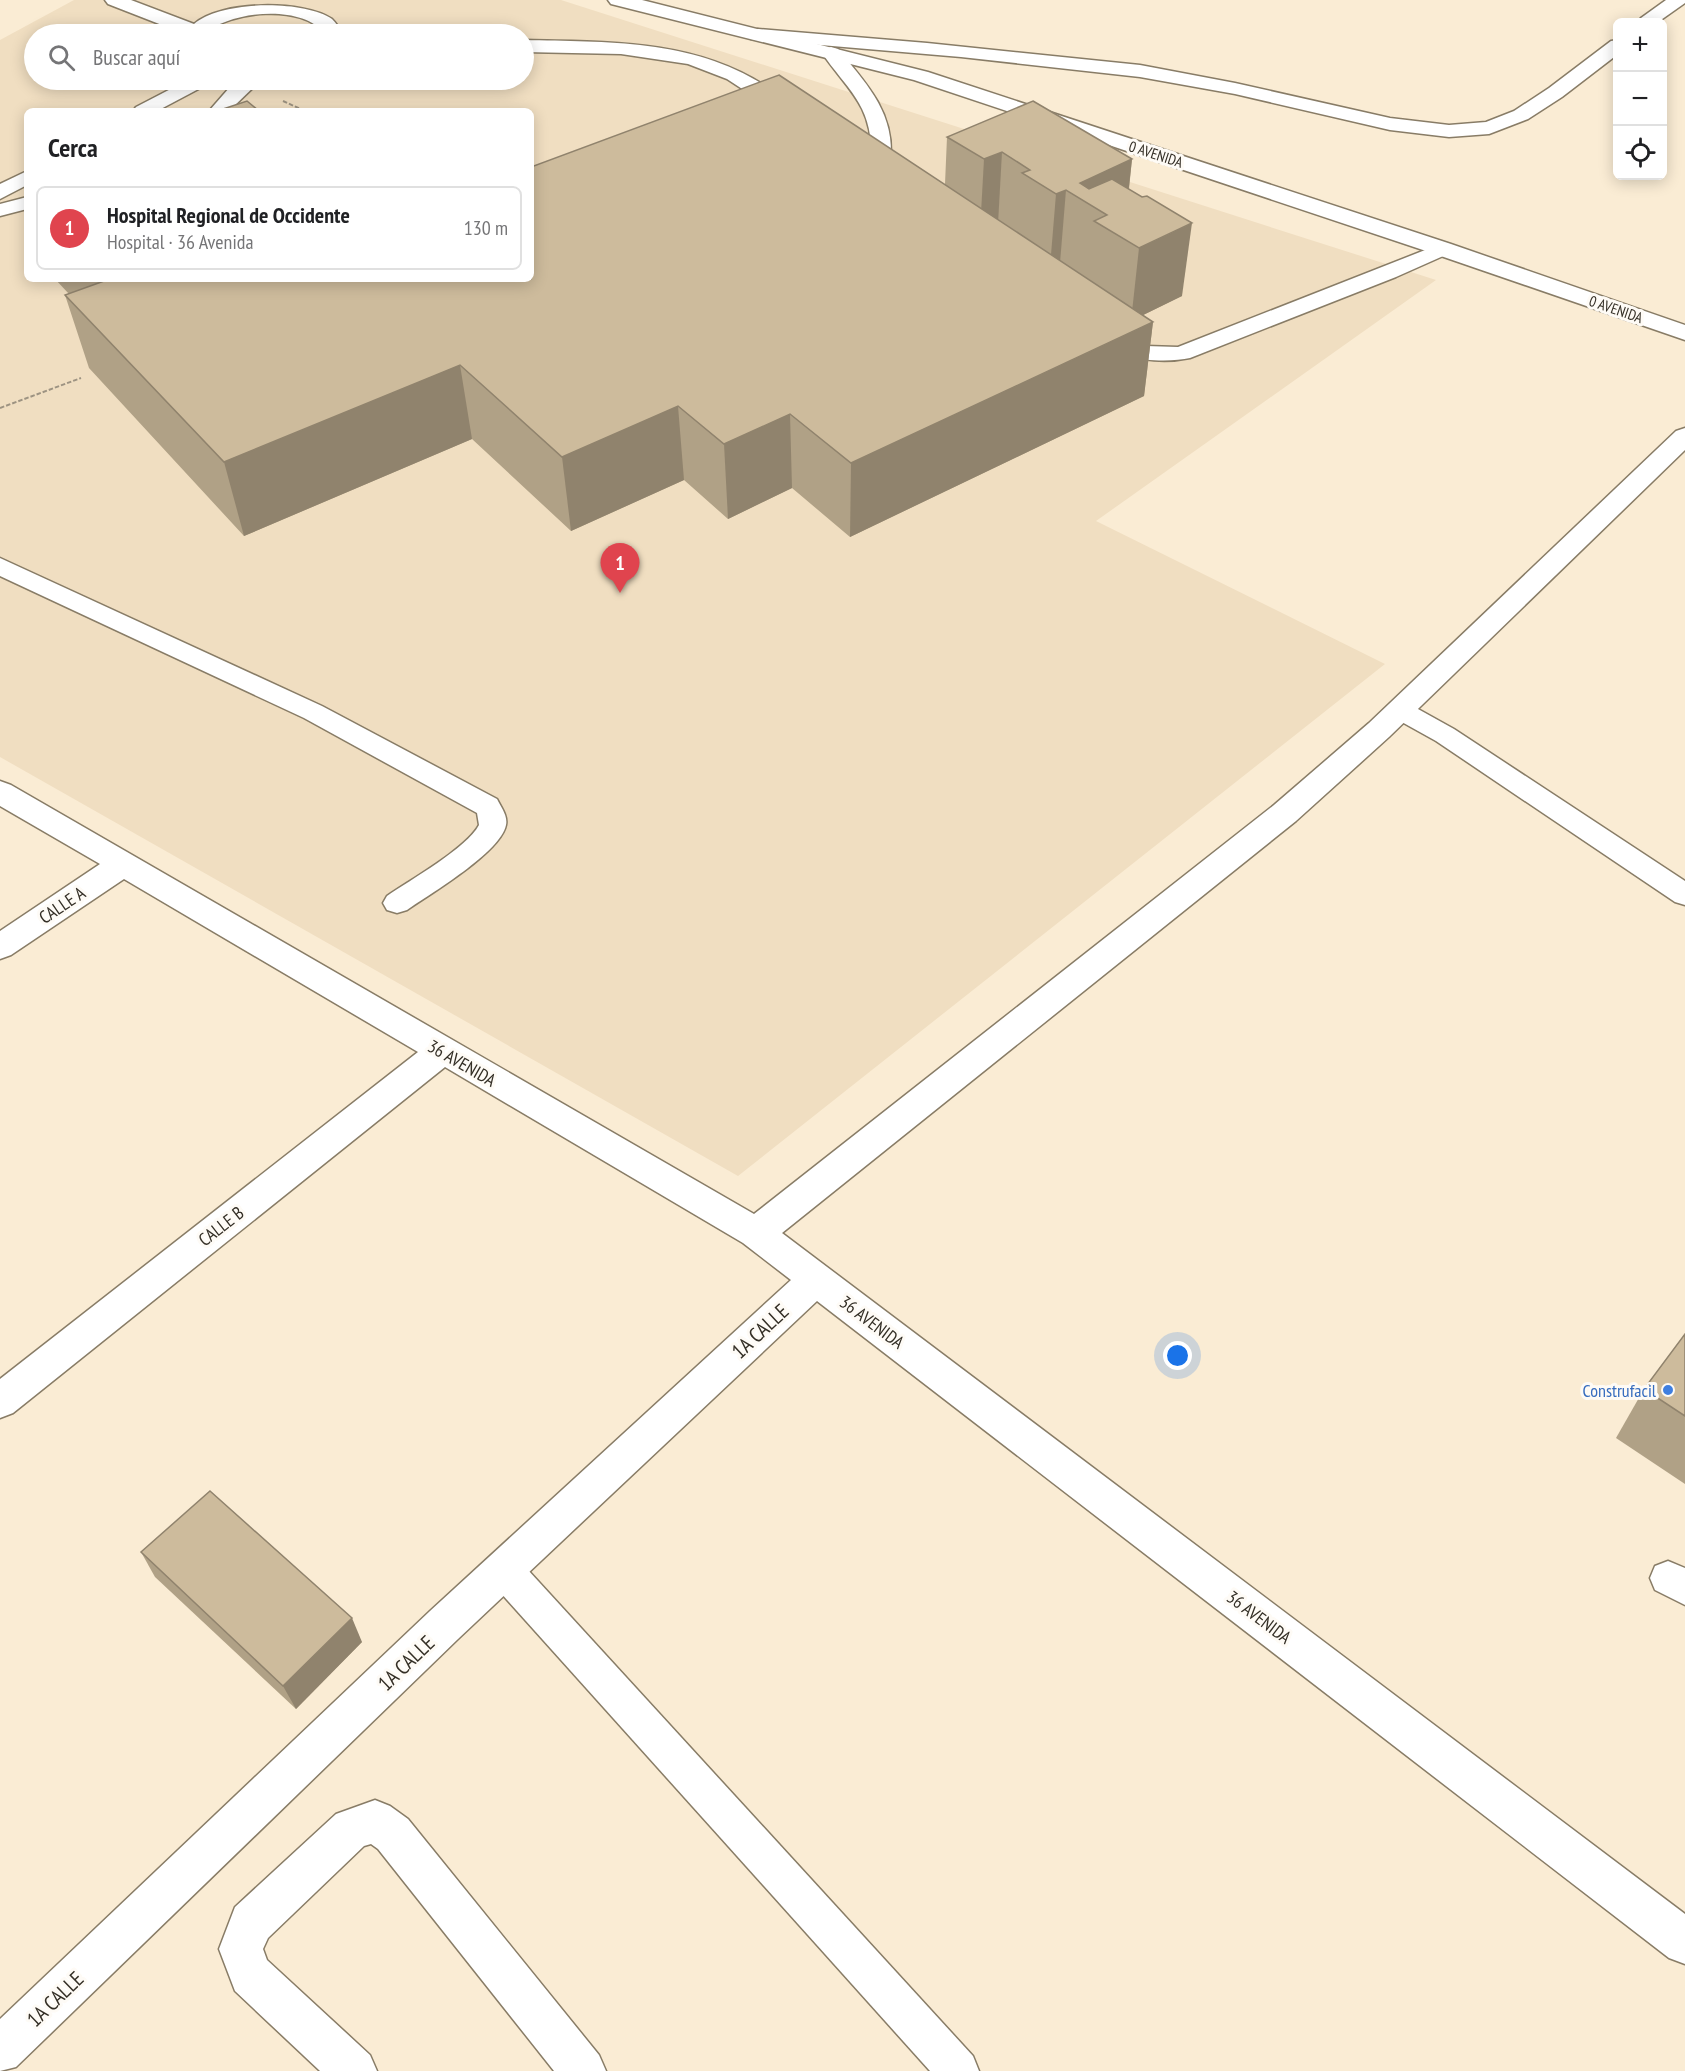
<!DOCTYPE html>
<html lang="es">
<head>
<meta charset="utf-8">
<style>
  :root { --surface:#fff; --page:#f6f6f6; --text:#202124; --muted:#757577; --line:#e0e0e0; --accent:#0f766e }
  body { margin:0; font-family:"PT Sans Narrow",sans-serif; background:var(--page); color:var(--text) }
  .controls { position:absolute; right:18px; top:18px; display:grid; overflow:hidden; border-radius:9px; box-shadow:0 3px 15px #0003 }
  .controls button { width:54px; height:54px; display:grid; place-items:center; padding:0; border:0; border-bottom:2px solid var(--line); background:var(--surface); color:var(--text); font:30px sans-serif }
  .you { position:absolute; left:1178px; top:1356px; width:21px; height:21px; margin:-15px; border:4px solid #fff; border-radius:50%; background:#1a73e8; box-shadow:0 0 0 9px #1a73e833 }
  .badge { display:grid; place-items:center; width:39px; height:39px; border-radius:50%; background:var(--accent); color:#fff; font-size:20px; font-weight:700 }
  .pin { position:absolute; translate:-50% -50px; filter:drop-shadow(0 2px 3px #0008) }
  .pin::after { content:''; position:absolute; top:32px; width:21px; height:18px; background:inherit; clip-path:polygon(0 0,100% 0,50% 100%) }
  .list { margin:0; padding:0; list-style:none }
  h2 { display:flex; justify-content:space-between; align-items:center; height:78px; margin:0; padding:0 24px; font-size:26px }
  h2 small { font-size:20px; font-weight:400; color:var(--muted) }
  .list li { display:grid; grid-template-columns:39px 1fr auto; gap:18px; align-items:center; box-sizing:border-box; height:84px; margin:0 12px 12px; padding:0 12px; border:2px solid var(--line); border-radius:9px }
  .list b { display:block; font-size:22px; white-space:nowrap }
  .list p { margin:0; font-size:20px; white-space:nowrap; color:var(--muted) }
  .list em { font-size:20px; font-style:normal; color:var(--muted) }
  .icon { flex:none; width:33px; height:33px; fill:none; stroke:currentColor; stroke-width:2; stroke-linecap:round; stroke-linejoin:round }
  .map { position:relative; flex:none; width:1685px; height:2071px; overflow:hidden }
  .search { position:absolute; background:var(--surface); box-shadow:0 3px 15px #0003; left:24px; top:24px; width:510px; height:66px; display:flex; align-items:center; gap:15px; box-sizing:border-box; padding:0 21px; border-radius:33px; color:var(--muted); font-size:22px }
  .panel { position:absolute; background:var(--surface); box-shadow:0 3px 15px #0003; left:24px; top:108px; width:510px; height:174px; border-radius:9px }
  .map>svg:first-child { display:block }
  .built { fill:#f0dec1; fill-rule:evenodd }
  .lines { fill:none; stroke-linecap:round; stroke-linejoin:round }
  .service-casing { stroke:#887c66; stroke-width:3 }
  .minor-casing { stroke:#887c66; stroke-width:3 }
  .path { stroke:#9d9382; stroke-width:2; stroke-dasharray:4.5 2; stroke-linecap:butt }
  .service { fill:#fff; fill-rule:evenodd }
  .minor { fill:#fff; fill-rule:evenodd }
  .wall { fill:#b0a186 }
  .shaded-wall { fill:#90836d }
  .building { fill:#cdbb9c; stroke:#90836d; stroke-width:1.5 }
  .shop-dot { fill:#3f7fe0; stroke:#fefbf6; stroke-width:2 }
  .labels { text-anchor:middle; dominant-baseline:central; stroke-width:6; stroke-linejoin:round; paint-order:stroke }
  .far-street-label { font-size:15px; fill:#342f26; stroke:#fefbf6 }
  .street-label { font-size:18px; fill:#342f26; stroke:#fefbf6 }
  .shop-label { font-size:18px; fill:#366cbe; stroke:#fefbf6; text-anchor:end }
  .near-street-label { font-size:21px; fill:#342f26; stroke:#fefbf6 }
</style>
</head>
<body>
<div class="map">
<svg width="1685" height="2071" viewBox="0 0 1685 2071">
  <rect width="100%" height="100%" fill="#faecd4"/>
  <path class="built" d="M74 0H561L1436 280 1096 521 1385 664 738 1176 0 757V40ZM34 34H524V80H34ZM27 111H531V279H27Z"/>
  <g class="lines">
    <defs>
      <g id="service">
        <path d="M105 0H131L194 24C221 0 304 0 332 19 336 23 340 29 343 34H325C302 3 230 11 204 34H185L108 4Z"/>
        <path d="M1666 0H1685V3L1658 22H1638L1641 18Z"/>
        <path d="M758 29 927 43 1140 65 1235 83 1390 118 1449 125 1486 122 1514 111 1549 88 1611 41 1618 40V54L1562 97 1528 119 1489 134 1449 137 1390 130 1235 94 1140 77 961 57 751 39 749 35 751 31Z"/>
        <path d="M524 40C606 42 692 39 764 85 773 91 786 98 793 107L790 111H776L727 79 688 64 621 54 524 52Z"/>
        <path d="M831 47 838 49C864 81 892 109 891 153 883 164 875 176 860 172L857 168 871 152C872 105 846 88 822 53L824 49Z"/>
        <path d="M188 80H210L208 84 157 111H133L136 107Z"/>
        <path d="M240 80H261L229 111H209L230 87Z"/>
        <path d="M27 171V185L0 199V184Z"/>
        <path d="M27 197V209L0 216V204Z"/>
        <path d="M1443 243 1450 245 1453 249 1450 253 1396 277 1190 358C1167 363 1117 362 1102 340L1105 335 1113 333 1121 335 1146 346 1178 347Z"/>
        <path d="M0 558 322 706 497 799C501 807 508 816 506 825 501 852 430 894 407 910L397 913 387 910 383 903 387 896C410 880 467 848 479 825L477 813 304 718 0 576Z"/>
        <path d="M1400 701 1409 704 1454 729 1685 881V905L1675 902 1436 741 1391 716 1387 710 1391 704Z"/>
        <path d="M504 1553 517 1558 973 2056 979 2071H930L491 1582 486 1570 491 1558Z"/>
        <path d="M1668 1561 1685 1568V1605L1655 1590 1650 1578 1655 1566Z"/>
      </g>
      <g id="minor">
        <path d="M608 0H642L928 72 1451 244 1685 325V340L1435 254 914 80 611 4Z"/>
        <path d="M1685 428V450L1389 737 1296 821 782 1233 1685 1914V1964L1669 1958 817 1301 458 1639 16 2067 0 2071V2019L430 1611 791 1280 743 1243 445 1067 13 1413 0 1418V1379L418 1052 124 879 11 955 0 959V931L100 864 0 806V781L11 785 754 1214 1274 805 1369 723 1676 431Z"/>
        <path d="M375 1800 390 1806 408 1819 599 2055 606 2071H554L378 1849 371 1844 364 1846 268 1938 263 1949 267 1960 370 2055 377 2071H320L235 1991 219 1949 235 1907 336 1814Z"/>
      </g>
    </defs>
    <use href="#service" class="service-casing"/>
    <use href="#minor" class="minor-casing"/>
    <g class="path">
      <path d="M283 101 305 111"/>
      <path d="M0 408 81 378"/>
    </g>
    <use href="#service" class="service"/>
    <use href="#minor" class="minor"/>
  </g>
  <g class="wall">
    <path d="M947 137 1132 159 1129 189 1182 296 1143 315 1153 322 1144 396 850 537 792 488 728 519 684 480 571 531 472 439 244 536 89 368 65 295 69 294 55 279H531L945 184Z"/>
    <path d="M1685 1334V1484L1616 1438 1644 1389Z"/>
    <path d="M141 1552 362 1642 296 1709 155 1577Z"/>
  </g>
  <g class="shaded-wall">
    <path d="M1002 152 998 224 980 231 984 159Z"/>
    <path d="M1132 159 1124 231 1107 215 1080 183Z"/>
    <path d="M1066 190 1060 263 1050 267 1056 194Z"/>
    <path d="M1192 223 1182 296 1131 321 1139 248Z"/>
    <path d="M1153 322 1144 396 850 537 851 463Z"/>
    <path d="M460 365 472 439 244 536 224 462Z"/>
    <path d="M678 406 684 480 571 531 562 457Z"/>
    <path d="M790 414 792 488 728 519 724 444Z"/>
    <path d="M352 1618 362 1642 296 1709 283 1686Z"/>
  </g>
  <g class="building">
    <path d="M779 75 1153 322 851 463 790 414 724 444 678 406 562 457 460 365 224 462 65 295 104 281 103 279H531V167Z"/>
    <path d="M247 101 259 111H217Z"/>
    <path d="M1033 101 1132 159 1080 183 1089 189 1112 179 1142 197 1147 196 1192 223 1139 248 1094 221 1107 215 1066 190 1056 194 1022 173 1030 170 1002 152 984 159 947 137Z"/>
    <path d="M1685 1334V1416L1644 1389Z"/>
    <path d="M210 1491 352 1618 283 1686 141 1552Z"/>
  </g>
  <circle class="shop-dot" cx="1668" cy="1390" r="6"/>
  <g class="labels">
    <g class="far-street-label">
      <text transform="translate(1156 154) rotate(18)">0 AVENIDA</text>
      <text transform="translate(1616 309) rotate(19)">0 AVENIDA</text>
    </g>
    <g class="street-label">
      <text transform="translate(62 905) rotate(-34)">CALLE A</text>
      <text transform="translate(462 1063) rotate(30)">36 AVENIDA</text>
      <text transform="translate(221 1226) rotate(-38)">CALLE B</text>
      <text transform="translate(872 1322) rotate(37)">36 AVENIDA</text>
      <text transform="translate(1259 1617) rotate(37)">36 AVENIDA</text>
    </g>
    <g class="shop-label">
      <text x="1656" y="1390">Construfacil</text>
    </g>
    <g class="near-street-label">
      <text transform="translate(760 1331) rotate(-43)">1A CALLE</text>
      <text transform="translate(406 1663) rotate(-44)">1A CALLE</text>
      <text transform="translate(55 1999) rotate(-44)">1A CALLE</text>
    </g>
  </g>
</svg>
<div class="controls">
<button>+</button>
<button>−</button>
<button><svg class="icon" aria-label="locate" viewBox="0 0 24 24"><circle cx="12" cy="12" r="6"/><path d="M12 2v4M12 18v4M2 12h4M18 12h4"/></svg></button>
</div>
<div class="you"></div>
<div class="pin badge" style="left:620px;top:593px;background:#e0444e">1</div>
<div class="search"><svg class="icon" aria-label="search" viewBox="0 0 24 24"><circle cx="10" cy="10" r="6"/><path d="M15 15l6 6"/></svg>Buscar aquí</div>
<section class="panel">
<h2>Cerca<small></small></h2>
<ul class="list">
<li><span class="badge" style="background:#e0444e">1</span><div><b>Hospital Regional de Occidente</b><p>Hospital · 36 Avenida</p></div><em>130 m</em></li>
</ul>
</section>
</div>
</body>
</html>
